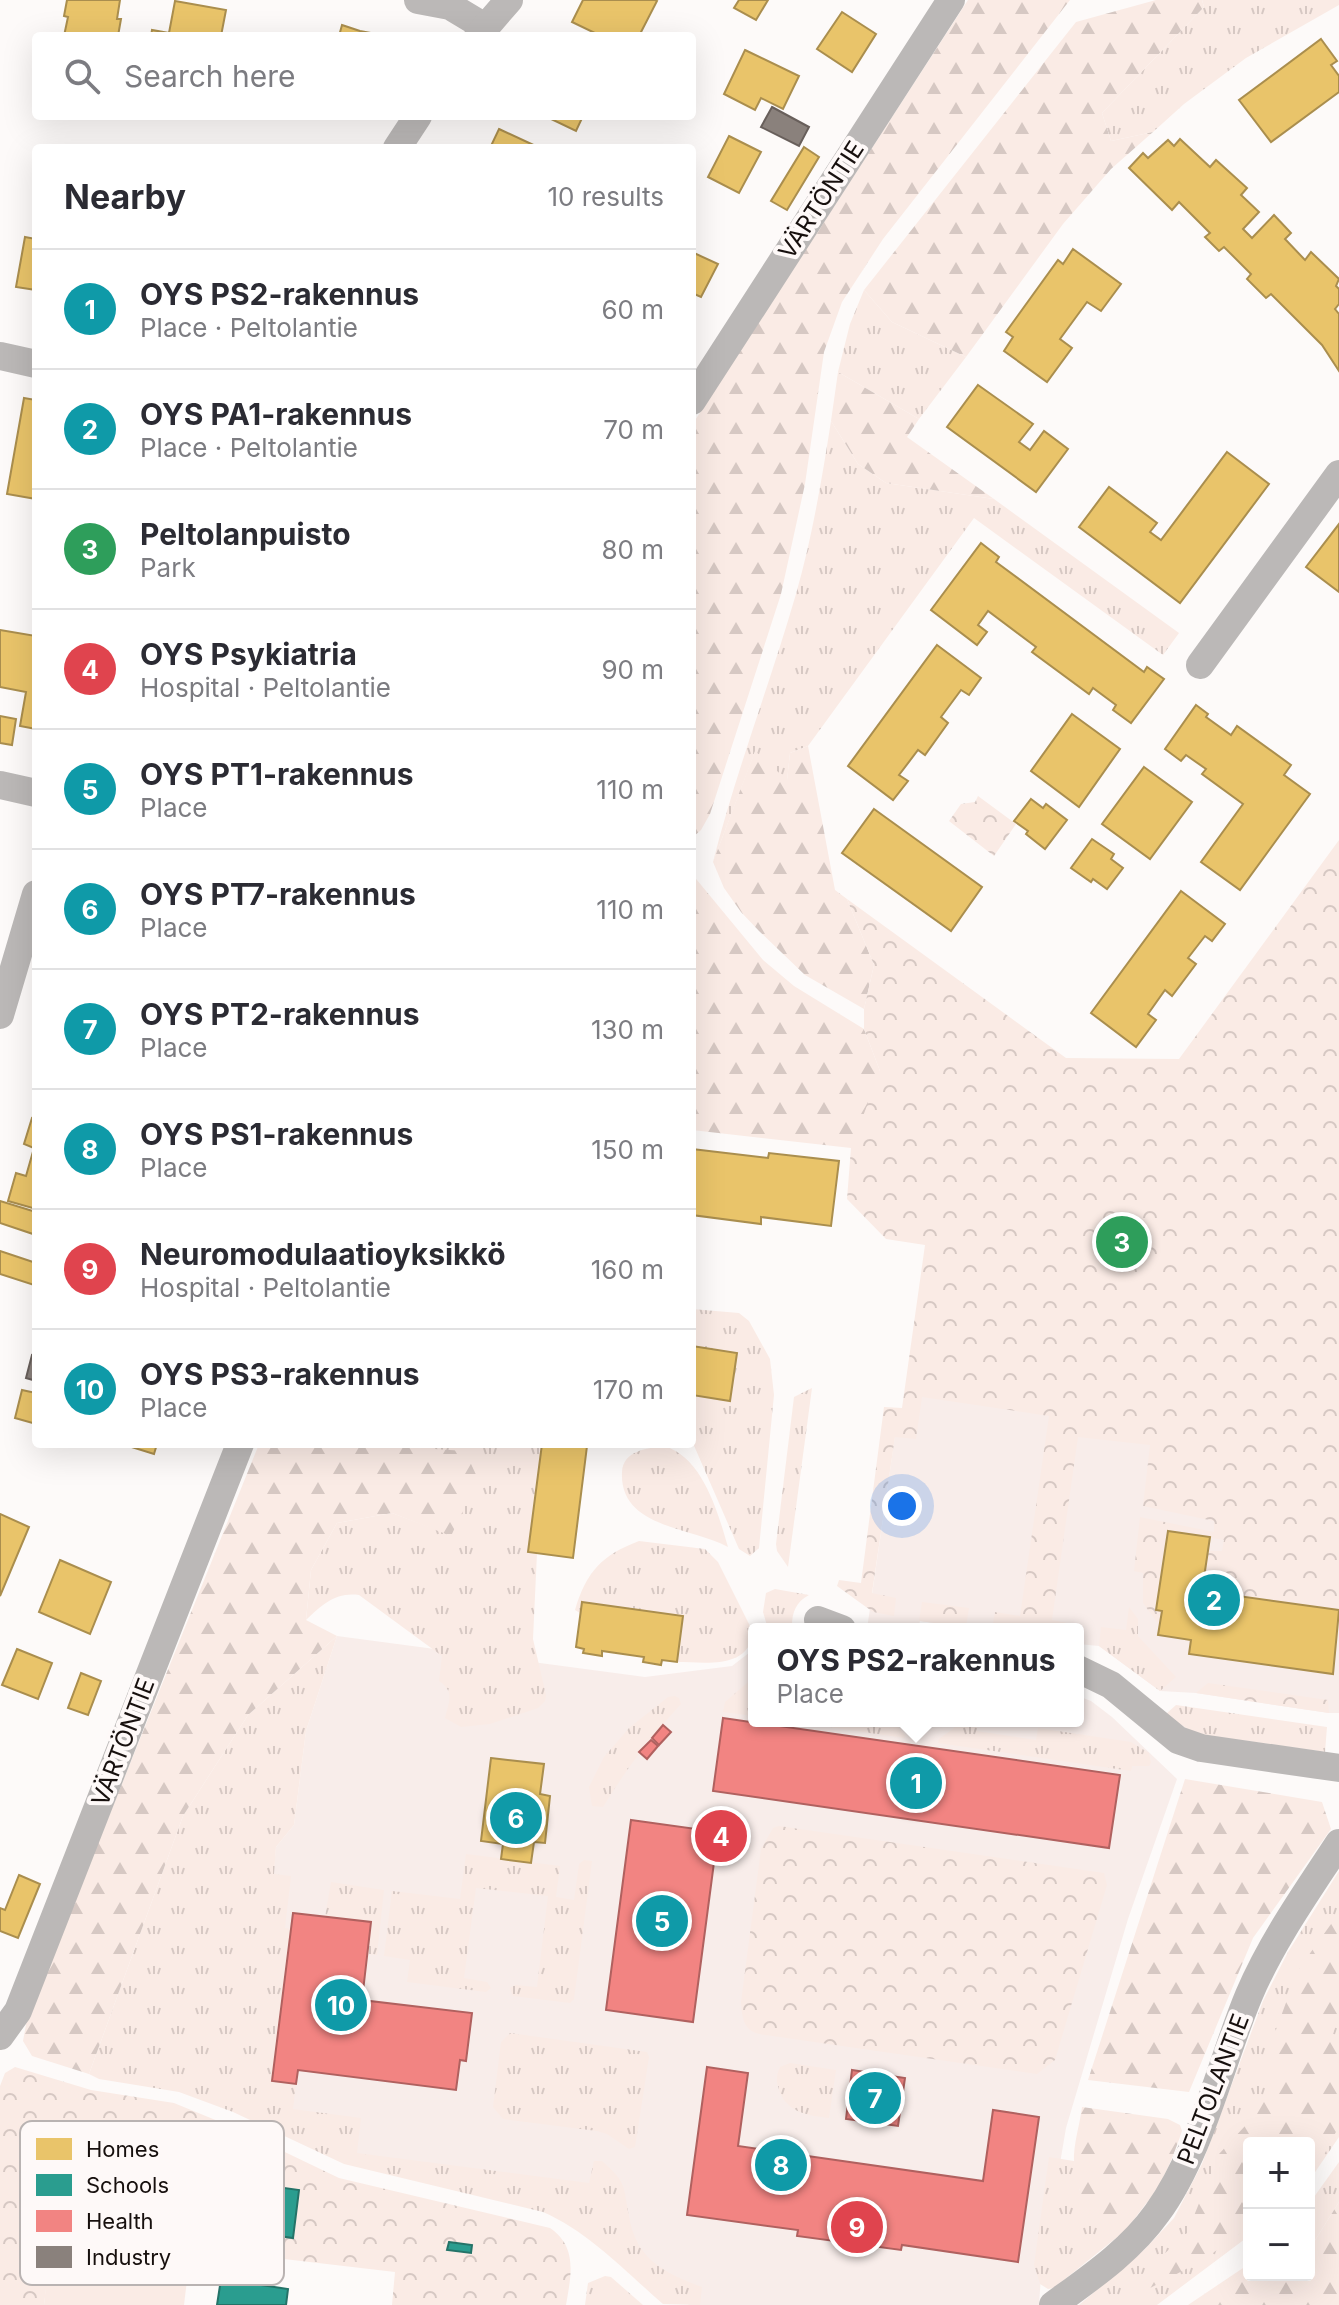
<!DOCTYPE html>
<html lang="en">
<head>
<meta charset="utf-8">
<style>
  :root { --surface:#fff; --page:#f7f7f7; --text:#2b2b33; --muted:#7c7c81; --line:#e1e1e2; --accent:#686260 }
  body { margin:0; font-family:Inter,sans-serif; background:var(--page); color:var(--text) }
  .controls { position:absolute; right:24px; bottom:24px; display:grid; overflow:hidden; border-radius:8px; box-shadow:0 8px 32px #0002 }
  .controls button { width:72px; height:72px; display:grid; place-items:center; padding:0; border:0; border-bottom:2px solid var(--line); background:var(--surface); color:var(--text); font:40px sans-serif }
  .you { position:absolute; left:902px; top:1506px; width:28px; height:28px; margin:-20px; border:6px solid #fff; border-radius:50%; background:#1a73e8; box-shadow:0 0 0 12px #1a73e833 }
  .badge { display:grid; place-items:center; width:52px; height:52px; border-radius:50%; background:var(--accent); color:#fff; font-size:26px; font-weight:700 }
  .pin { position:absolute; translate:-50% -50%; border:4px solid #fff; box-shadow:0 2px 8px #0006 }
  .popup { position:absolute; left:748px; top:1623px; width:336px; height:104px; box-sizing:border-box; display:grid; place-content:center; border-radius:8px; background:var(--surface); filter:drop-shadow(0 2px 6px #0005); font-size:26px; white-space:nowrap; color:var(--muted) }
  .popup b { font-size:30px; color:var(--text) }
  .popup::after { content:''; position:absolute; left:50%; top:100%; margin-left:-16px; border:16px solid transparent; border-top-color:var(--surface) }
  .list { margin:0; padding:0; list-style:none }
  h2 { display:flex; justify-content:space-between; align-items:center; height:104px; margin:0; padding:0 32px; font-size:34px }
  h2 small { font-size:26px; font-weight:400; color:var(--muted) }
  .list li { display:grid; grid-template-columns:52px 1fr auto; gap:24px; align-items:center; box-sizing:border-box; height:120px; padding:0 32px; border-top:2px solid var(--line) }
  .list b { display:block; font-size:30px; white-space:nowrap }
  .list p { margin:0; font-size:26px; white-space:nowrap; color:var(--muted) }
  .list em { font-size:26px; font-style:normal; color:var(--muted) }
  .icon { flex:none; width:44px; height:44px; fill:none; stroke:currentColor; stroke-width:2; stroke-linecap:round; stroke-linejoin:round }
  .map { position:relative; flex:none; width:1339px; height:2305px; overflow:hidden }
  .search { position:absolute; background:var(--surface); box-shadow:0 8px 32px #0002; left:32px; top:32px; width:664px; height:88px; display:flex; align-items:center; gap:20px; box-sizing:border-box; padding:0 28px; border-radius:8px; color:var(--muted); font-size:30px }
  .panel { position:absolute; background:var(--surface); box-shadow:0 8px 32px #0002; left:32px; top:144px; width:664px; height:1304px; border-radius:8px }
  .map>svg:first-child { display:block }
  .built { fill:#f8edea }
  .grass { fill:url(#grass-tufts) }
  .forest { fill:url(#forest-firs) }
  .park { fill:url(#park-crowns) }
  .garden { fill:#faebe5 }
  .homes { fill:#e9c46a; stroke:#aa8e4e; stroke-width:2 }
  .schools { fill:#2a9d8f; stroke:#247368; stroke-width:2 }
  .health { fill:#f28482; stroke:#b0615f; stroke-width:2 }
  .industry { fill:#8a817c; stroke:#685f5b; stroke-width:2 }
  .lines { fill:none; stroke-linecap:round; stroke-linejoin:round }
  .minor { stroke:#bbb8b7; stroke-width:28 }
  .labels { text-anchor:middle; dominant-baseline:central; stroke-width:8; stroke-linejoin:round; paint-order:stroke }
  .street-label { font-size:24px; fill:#17100e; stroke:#fef9f8 }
  .key { fill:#fef9f8; stroke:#b9b3b2; stroke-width:2 }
  .key-label { font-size:22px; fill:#17100e }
</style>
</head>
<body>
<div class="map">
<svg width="1339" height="2305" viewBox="0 0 1339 2305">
  <defs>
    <pattern id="grass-tufts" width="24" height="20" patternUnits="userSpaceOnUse" patternTransform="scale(2)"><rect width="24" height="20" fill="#faebe5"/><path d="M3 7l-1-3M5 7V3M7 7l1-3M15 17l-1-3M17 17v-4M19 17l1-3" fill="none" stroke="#d6c8c3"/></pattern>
    <pattern id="forest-firs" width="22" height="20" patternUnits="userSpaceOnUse" patternTransform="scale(2)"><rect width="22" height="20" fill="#faebe5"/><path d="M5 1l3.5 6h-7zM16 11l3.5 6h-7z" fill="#d6c8c3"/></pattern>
    <pattern id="park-crowns" width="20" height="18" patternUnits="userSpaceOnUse" patternTransform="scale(2)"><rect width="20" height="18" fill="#faebe5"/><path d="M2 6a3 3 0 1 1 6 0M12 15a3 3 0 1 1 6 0" fill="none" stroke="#d6c8c3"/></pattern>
  </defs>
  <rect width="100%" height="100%" fill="#fdfaf9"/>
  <g class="built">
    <path d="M925 1386 1251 1432 1339 1493V1713H1329L1196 1693 1160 1691 1099 1646 1078 1644V1629H975L920 1621 918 1629H867L895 1436Z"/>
    <path d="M337 1636 645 1677 732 1666 754 1649V1721H1078V1696L1091 1701 1112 1717 1177 1779 1128 1919 1066 2128 1041 2276 1039 2305H689L556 2186 355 2158 251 2108 276 1847 294 1825 306 1731Z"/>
  </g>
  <g class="grass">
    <path d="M1202 0H1339V5L1246 58 1184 104 1153 132 1111 141 1102 113 1204 7Z"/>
    <path d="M864 290 892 322 966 357 919 419 838 372 850 324Z"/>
    <path d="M831 421 858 464 886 483 994 499 1179 633 1163 655 974 518 808 746 790 753 787 781 755 752 713 862C736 771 770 684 796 594 812 538 822 479 831 421Z"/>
    <path d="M692 1309 739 1313 749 1321 770 1359 774 1395 759 1548 750 1556 739 1549 692 1441V1395L730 1400 737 1353 692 1346Z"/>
    <path d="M812 1388 788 1567 777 1551 776 1544 794 1397Z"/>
    <path d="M419 1444H542L528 1551 537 1553 533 1639 546 1695 545 1701 538 1708 490 1724 461 1727 445 1718C449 1701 455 1692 439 1681L442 1656 359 1595C335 1592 322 1605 306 1620L311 1570 337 1523 392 1513 451 1535Z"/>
    <path d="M664 1446C703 1457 718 1513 728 1547 691 1527 619 1528 622 1472 623 1451 647 1448 664 1446Z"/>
    <path d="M639 1541 705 1549 718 1562 753 1632C749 1670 705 1662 677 1662L683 1616 583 1602 580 1613 575 1610C586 1572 602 1555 639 1541Z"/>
    <path d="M775 1589 809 1595C796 1602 792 1612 792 1626L768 1629 763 1612 766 1593Z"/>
    <path d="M1129 1607 1138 1619V1636L1176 1677 1160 1691 1099 1646 1101 1627 1126 1630Z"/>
    <path d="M337 1636 306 1731 294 1825 276 1847 274 1874 291 1876 285 1928 291 1929 272 2080 296 2084 293 2109 361 2118 357 2153 589 2183 594 2161H602C627 2183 623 2185 629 2216 636 2260 665 2273 702 2287L700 2305 663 2304C626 2272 589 2232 543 2212L344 2164 233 2112 179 2092 99 2079 89 2074 183 1816 248 1715Z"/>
    <path d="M754 1677V1716L723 1712 725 1702Z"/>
    <path d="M675 1696 679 1698 681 1704C651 1737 626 1769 603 1807L592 1806 589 1787 604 1757 629 1728 668 1697Z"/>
    <path d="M1176 1705 1327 1727 1325 1752 1203 1735 1187 1729 1166 1714Z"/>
    <path d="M786 1721H893L905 1735V1738Z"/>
    <path d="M958 1721H977V1731L1036 1740 1038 1728 1131 1742 1149 1753 1151 1763 1149 1766H1132L1131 1771 938 1743 939 1739 954 1728Z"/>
    <path d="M466 1854 560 1866 556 1897 574 1900 579 1864 584 1860 592 1861 574 1999 570 2003 513 1996 510 1988 515 1985 537 1987 548 1896 476 1888 464 1978 487 1982 491 1988 486 1992 407 1982 410 1960 384 1956 392 1891 460 1899Z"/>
    <path d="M1339 1871V2137L1309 2181V2143H1249V2236L1157 2305H1079L1145 2249 1174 2218 1202 2164 1263 2001 1288 1952Z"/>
    <path d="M331 1882 384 1890 377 1955 367 1954 371 1922 325 1917Z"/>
    <path d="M510 2033 647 2052 649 2057 635 2147 629 2149 607 2134 597 2131 503 2119 493 2107 501 2042Z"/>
    <path d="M790 2063 836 2070 829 2118C806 2115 784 2112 778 2086 776 2078 777 2074 780 2067Z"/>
    <path d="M1049 2157 1074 2161 1080 2191 1148 2201 1126 2230 1054 2288 1048 2289 1040 2284 1034 2265Z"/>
    <path d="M1339 2162V2202L1309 2250V2204Z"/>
    <path d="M605 2276 611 2277 643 2305H585L588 2283Z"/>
  </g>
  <g class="forest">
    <path d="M968 0H1070L883 239 842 302 824 352 805 484 781 594 710 814 701 830 692 838V425Z"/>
    <path d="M1156 0H1202L1204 7 1102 113 1111 141 1153 132 1111 169 1063 224 966 357 892 322 864 290 1076 22Z"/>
    <path d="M838 372 919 419 907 437 994 499 886 483 858 464 831 421Z"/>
    <path d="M808 746 835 890 847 899 874 965 864 1009 805 975 759 931 741 912 724 888 713 862 755 751 787 780 790 753Z"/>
    <path d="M692 874 763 960 794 986 864 1029 880 1071 875 1156 851 1148 692 1130Z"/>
    <path d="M259 1444H419V1448L465 1451 478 1479 451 1536 392 1513 337 1523 311 1570 306 1620 337 1636 248 1715 183 1816 89 2074 32 2056 23 2041 27 2019Z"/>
    <path d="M1185 1779 1322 1802 1331 1829 1253 1938 1189 2092 1088 2080Z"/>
    <path d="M1339 1913V2014L1331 2040 1339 2056V2126L1325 2153 1309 2175V2143H1249V2227L1203 2260 1120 2304 1114 2300 1187 2233 1219 2154 1245 2126 1273 2079V2038L1298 1970Z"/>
    <path d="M1082 2107 1168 2119 1180 2125 1182 2131C1174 2154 1165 2179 1150 2199 1146 2204 1140 2207 1135 2210 1097 2237 1076 2197 1074 2162 1073 2145 1080 2124 1082 2107Z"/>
    <path d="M1339 2202V2305H1188L1249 2264V2275H1309V2250Z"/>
  </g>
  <g class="park">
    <path d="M978 796 1016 824 994 856 949 821 961 804 975 802Z"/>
    <path d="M1339 840V1610L1202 1591 1208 1551H1222L1224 1540 1168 1531 1156 1610 1162 1611 1159 1625 1143 1603V1573L1134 1571 1140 1517 1214 1532V1521L1143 1506 1150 1445 1078 1437 1052 1620 1073 1624 1074 1629H992L995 1612 1020 1616 1049 1416 922 1397 916 1439 895 1437 872 1593 896 1598 894 1616 873 1612 837 1586 839 1580 861 1583 884 1407 902 1408 925 1245 886 1239 847 1199 851 1148 880 1071 864 1029V1009L874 965 847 899 1066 1058 1179 1059Z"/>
    <path d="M922 1602 969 1608 966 1627 919 1621Z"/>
    <path d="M1208 1683 1328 1700 1329 1713 1196 1693Z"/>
    <path d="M779 1826 1104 1873 1107 1885 1055 2060 1037 2074 759 2034C743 2030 742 2017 741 2002L761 1849 773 1828Z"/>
    <path d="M15 2067 91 2090 174 2103 235 2128 339 2178 550 2228C578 2247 571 2276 566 2305H392L395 2272 241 2254 209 2227 292 2238 299 2191 185 2175 179 2222 193 2225 188 2272 50 2257 44 2305H0V2086L5 2073Z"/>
  </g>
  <path class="garden" d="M49 2257 188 2272 184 2305H44Z"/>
  <g class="homes">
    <path d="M67 0H120L117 19H121L118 36H64L68 17 64 16Z"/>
    <path d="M583 0H655L657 1 639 36H601L572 22Z"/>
    <path d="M739 0H768L756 20 734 8Z"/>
    <path d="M175 1 226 10 221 36H151L152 30 169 33Z"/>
    <path d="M842 12 876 34 852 72 817 49Z"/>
    <path d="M342 25 360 31 387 36H339Z"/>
    <path d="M1321 39 1337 61 1331 65 1339 76V92L1271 142 1239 100Z"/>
    <path d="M745 50 799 76 783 109 761 98 755 110 724 94Z"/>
    <path d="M545 116H583L576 131Z"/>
    <path d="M499 129 540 148H490Z"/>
    <path d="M729 136 761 152 739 193 708 177Z"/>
    <path d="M1180 139 1210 167 1216 160 1247 188 1241 195 1259 212 1243 229 1252 238 1274 215 1291 233 1285 239 1305 260 1311 252 1339 279 1336 286 1339 289V304L1335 309 1339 314V371L1322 345 1271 294 1266 298 1247 279 1251 274 1224 247 1219 251 1205 237 1210 233 1179 202 1172 210 1129 168 1143 153 1148 158 1168 140 1174 146Z"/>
    <path d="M804 147 819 157 787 210 771 201Z"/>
    <path d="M25 237 36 239V290L16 287Z"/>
    <path d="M1073 249 1121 284 1101 311 1087 302 1060 339 1072 348 1047 382 1004 351 1013 337 1006 332 1058 260 1063 264Z"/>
    <path d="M694 253 718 264 701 297 692 293Z"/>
    <path d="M978 385 1033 424 1019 442 1030 450 1044 431 1068 449 1036 492 947 427Z"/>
    <path d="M24 398 36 400V499L7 494Z"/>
    <path d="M1227 452 1269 484 1180 603 1079 527 1109 487 1157 523 1150 532 1161 540Z"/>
    <path d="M1339 524V592L1306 567Z"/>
    <path d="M981 543 999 557 996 562 1144 672 1147 667 1164 679 1131 723 1113 710 1116 705 1093 688 1089 694 1032 652 1036 647 988 611 978 625 987 632 977 645 931 610Z"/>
    <path d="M0 630 36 636V729L20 726 26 692 0 687Z"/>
    <path d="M937 645 981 678 969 695 961 690 941 717 948 723 925 755 918 750 899 775 908 781 893 800 848 766Z"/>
    <path d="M1196 705 1208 714 1206 717 1231 735 1237 726 1291 765 1284 775 1310 794 1240 890 1201 862 1243 804 1202 774 1206 769 1186 755 1181 761 1165 749Z"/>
    <path d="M1072 714 1120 749 1079 807 1031 771Z"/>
    <path d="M0 716 16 719 12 745 0 743Z"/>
    <path d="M1144 767 1192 802 1150 859 1102 824Z"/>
    <path d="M1031 799 1043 808 1046 804 1067 820 1045 849 1026 834 1028 831 1014 821Z"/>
    <path d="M874 809 982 887 951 931 842 853Z"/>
    <path d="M1092 839 1114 854 1111 859 1123 868 1107 889 1093 879 1091 882 1071 868Z"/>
    <path d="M1181 891 1225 924 1212 941 1205 936 1188 958 1196 964 1172 996 1165 990 1148 1014 1156 1020 1136 1047 1091 1013Z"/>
    <path d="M32 1118 36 1119V1209L8 1201 16 1173 26 1176 34 1148 24 1144Z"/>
    <path d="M692 1149 768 1158 769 1153 839 1161 831 1226 761 1217V1224L692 1215Z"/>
    <path d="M0 1201 36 1212V1235L0 1223Z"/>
    <path d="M0 1251 36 1263 34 1285 0 1274Z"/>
    <path d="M692 1346 737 1353 730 1401 692 1395Z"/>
    <path d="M22 1390 36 1393V1424L15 1418Z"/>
    <path d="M122 1444H157L154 1454Z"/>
    <path d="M542 1444 587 1446 573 1558 528 1552Z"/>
    <path d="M0 1514 29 1527 0 1596Z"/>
    <path d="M1168 1531 1210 1537 1202 1591 1339 1610 1333 1674 1189 1654 1191 1640 1158 1635 1162 1611 1156 1610Z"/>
    <path d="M60 1560 111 1582 90 1634 39 1612Z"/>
    <path d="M582 1602 683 1616 677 1662 662 1660 661 1665 643 1662 644 1657 602 1651V1656L583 1653 584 1649 576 1647Z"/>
    <path d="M17 1649 52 1663 38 1699 2 1685Z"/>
    <path d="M81 1673 101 1681 88 1715 68 1708Z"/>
    <path d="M491 1758 544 1764 540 1794 550 1796 545 1843 534 1842 531 1863 501 1859 503 1844 481 1841Z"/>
    <path d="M19 1875 40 1884 18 1938 0 1931V1908L5 1910Z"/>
  </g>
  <g class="schools">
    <path d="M185 2174 299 2190 293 2238 179 2222Z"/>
    <path d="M449 2242 472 2245 471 2253 447 2250Z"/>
    <path d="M221 2279 288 2289 286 2305H217Z"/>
  </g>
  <g class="health">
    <path d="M723 1718 1120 1775 1109 1848 713 1791Z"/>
    <path d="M663 1725 671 1732 659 1745 652 1738Z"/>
    <path d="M651 1740 658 1746 647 1759 639 1752Z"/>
    <path d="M631 1820 718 1832 693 2022 606 2010Z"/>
    <path d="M293 1913 371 1922 362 2000 472 2013 466 2061 460 2060 456 2090 298 2070 296 2084 272 2081Z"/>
    <path d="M707 2067 748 2073 738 2146 983 2181 993 2110 1039 2117 1018 2262 902 2245 901 2250 797 2236 798 2230 687 2215Z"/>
    <path d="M852 2070 905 2078 898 2126 846 2119Z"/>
  </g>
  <g class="industry">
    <path d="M772 107 809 127 799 146 761 127Z"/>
    <path d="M32 1355 36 1356V1381L26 1378Z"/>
  </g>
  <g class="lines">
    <g class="minor">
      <path d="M418 0 450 6 485 27"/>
      <path d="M478 36 509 0"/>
      <path d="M397 148 418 116"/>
      <path d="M0 356 36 364"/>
      <path d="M692 401 951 0"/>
      <path d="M1200 665 1339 474"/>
      <path d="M0 785 36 793"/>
      <path d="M0 1015 36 894"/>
      <path d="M818 1620 842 1629"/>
      <path d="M1078 1669 1111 1685 1178 1740 1201 1748 1339 1768"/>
      <path d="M0 2036 18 2011 240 1444"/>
      <path d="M1053 2305C1090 2278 1130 2251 1157 2213 1201 2153 1220 2064 1249 1995 1272 1941 1307 1892 1339 1843"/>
    </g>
  </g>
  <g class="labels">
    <g class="street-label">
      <text transform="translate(821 200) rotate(-57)">VÄRTÖNTIE</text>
      <text transform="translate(123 1742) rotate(-69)">VÄRTÖNTIE</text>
      <text transform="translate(1213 2089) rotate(-69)">PELTOLANTIE</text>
    </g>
  </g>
  <rect x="20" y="2121" width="264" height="164" rx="12" class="key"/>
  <rect x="36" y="2138" width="36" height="22" fill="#e9c46a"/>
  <rect x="36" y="2174" width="36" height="22" fill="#2a9d8f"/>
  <rect x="36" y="2210" width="36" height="22" fill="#f28482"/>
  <rect x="36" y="2246" width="36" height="22" fill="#8a817c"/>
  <g class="key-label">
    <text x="86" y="2157">Homes</text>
    <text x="86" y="2193">Schools</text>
    <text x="86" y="2229">Health</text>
    <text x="86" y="2265">Industry</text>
  </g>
</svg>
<div class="controls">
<button>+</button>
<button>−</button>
</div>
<div class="you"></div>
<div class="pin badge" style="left:916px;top:1783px;background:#0f9aa8">1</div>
<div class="popup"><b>OYS PS2-rakennus</b>Place</div>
<div class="pin badge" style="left:1214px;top:1600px;background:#0f9aa8">2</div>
<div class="pin badge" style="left:1122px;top:1242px;background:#2e9e5b">3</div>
<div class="pin badge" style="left:721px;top:1836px;background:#e0444e">4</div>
<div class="pin badge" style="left:662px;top:1921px;background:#0f9aa8">5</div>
<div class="pin badge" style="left:516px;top:1818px;background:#0f9aa8">6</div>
<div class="pin badge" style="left:875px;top:2098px;background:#0f9aa8">7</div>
<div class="pin badge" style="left:781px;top:2165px;background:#0f9aa8">8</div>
<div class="pin badge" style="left:857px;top:2227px;background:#e0444e">9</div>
<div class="pin badge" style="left:341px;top:2005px;background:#0f9aa8">10</div>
<div class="search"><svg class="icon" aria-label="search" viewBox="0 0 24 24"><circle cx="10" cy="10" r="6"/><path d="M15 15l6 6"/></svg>Search here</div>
<section class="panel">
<h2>Nearby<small>10 results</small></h2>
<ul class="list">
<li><span class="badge" style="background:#0f9aa8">1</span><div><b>OYS PS2-rakennus</b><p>Place · Peltolantie</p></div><em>60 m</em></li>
<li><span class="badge" style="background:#0f9aa8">2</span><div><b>OYS PA1-rakennus</b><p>Place · Peltolantie</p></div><em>70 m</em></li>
<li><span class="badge" style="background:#2e9e5b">3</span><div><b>Peltolanpuisto</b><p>Park</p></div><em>80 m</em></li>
<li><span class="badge" style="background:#e0444e">4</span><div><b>OYS Psykiatria</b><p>Hospital · Peltolantie</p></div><em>90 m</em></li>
<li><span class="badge" style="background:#0f9aa8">5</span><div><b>OYS PT1-rakennus</b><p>Place</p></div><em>110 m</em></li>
<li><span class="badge" style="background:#0f9aa8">6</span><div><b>OYS PT7-rakennus</b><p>Place</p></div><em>110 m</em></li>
<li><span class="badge" style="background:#0f9aa8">7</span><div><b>OYS PT2-rakennus</b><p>Place</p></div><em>130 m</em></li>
<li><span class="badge" style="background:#0f9aa8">8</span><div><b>OYS PS1-rakennus</b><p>Place</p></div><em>150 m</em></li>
<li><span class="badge" style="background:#e0444e">9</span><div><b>Neuromodulaatioyksikkö</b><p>Hospital · Peltolantie</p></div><em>160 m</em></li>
<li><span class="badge" style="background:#0f9aa8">10</span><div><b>OYS PS3-rakennus</b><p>Place</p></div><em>170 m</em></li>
</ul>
</section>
</div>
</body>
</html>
